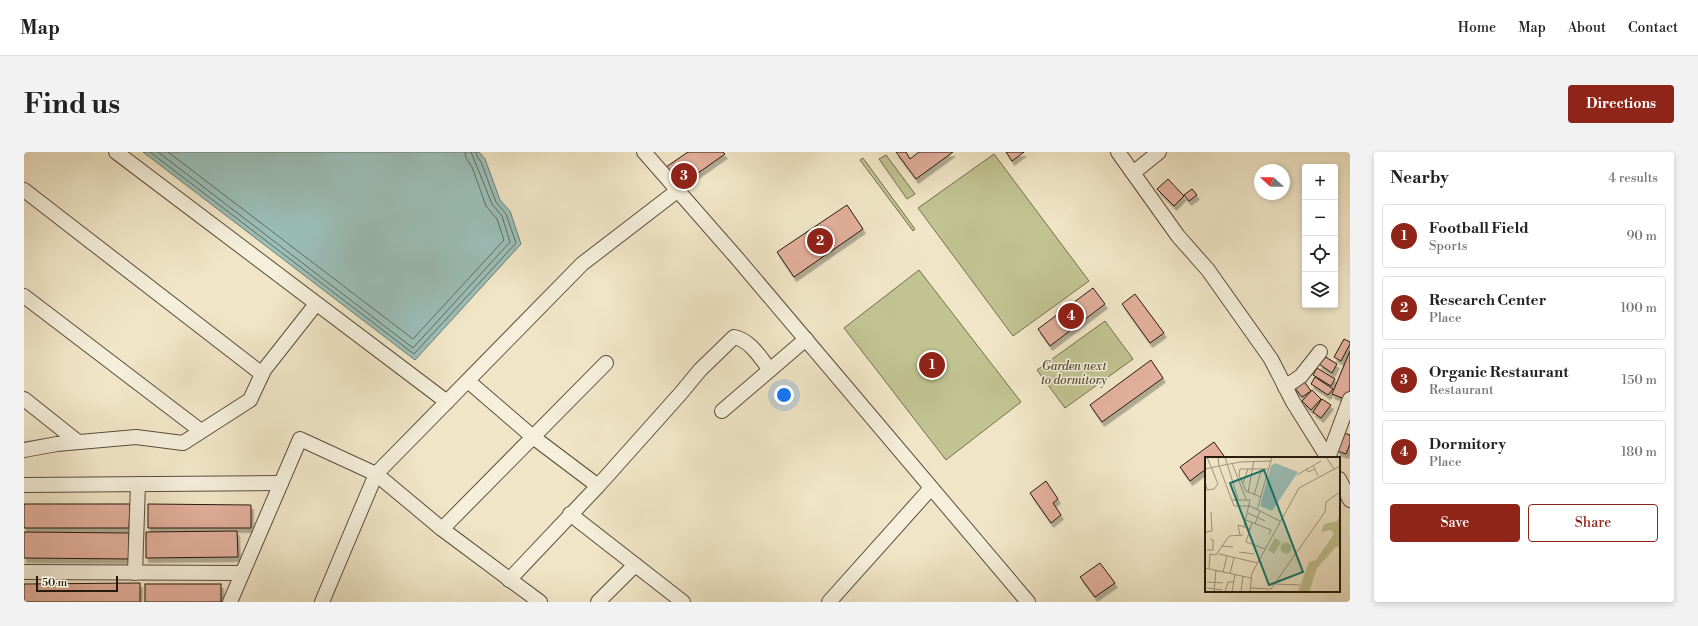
<!DOCTYPE html>
<html lang="en">
<head>
<meta charset="utf-8">
<style>
  :root { --surface:#fff; --page:#f2f2f2; --text:#222; --muted:#767676; --line:#e0e0e0; --accent:#8f2418 }
  body { margin:0; font-family:"Libre Bodoni",serif; background:var(--page); color:var(--text) }
  .controls { position:absolute; right:12px; top:12px; display:grid; overflow:hidden; border-radius:4px; box-shadow:0 2px 6px #0003 }
  .controls button { width:36px; height:36px; display:grid; place-items:center; padding:0; border:0; border-bottom:1px solid var(--line); background:var(--surface); color:var(--text); font:20px sans-serif }
  .compass { position:absolute; left:1230px; top:12px; width:36px; height:36px; border-radius:50%; background:var(--surface); box-shadow:0 2px 6px #0003; rotate:291deg }
  .scale { position:absolute; left:12px; bottom:10px; width:82px; box-sizing:border-box; padding-left:4px; border:2px solid #271a0d; border-top:0; font-size:11px; line-height:14px; white-space:nowrap; color:#271a0d; -webkit-text-stroke:3px #f5efdb; paint-order:stroke }
  .you { position:absolute; left:760px; top:243px; width:14px; height:14px; margin:-10px; border:3px solid #fff; border-radius:50%; background:#1a73e8; box-shadow:0 0 0 6px #1a73e833 }
  .badge { display:grid; place-items:center; width:26px; height:26px; border-radius:50%; background:var(--accent); color:#fff; font-size:13px; font-weight:700 }
  .pin { position:absolute; translate:-50% -50%; border:2px solid #fff; box-shadow:0 1px 4px #0006 }
  .list { margin:0; padding:0; list-style:none }
  h2 { display:flex; justify-content:space-between; align-items:center; height:52px; margin:0; padding:0 16px; font-size:17px }
  h2 small { font-size:13px; font-weight:400; color:var(--muted) }
  .list li { display:grid; grid-template-columns:26px 1fr auto; gap:12px; align-items:center; box-sizing:border-box; height:64px; margin:0 8px 8px; padding:0 8px; border:1px solid var(--line); border-radius:4px }
  .list b { display:block; font-size:15px; white-space:nowrap }
  .list p { margin:0; font-size:13px; white-space:nowrap; color:var(--muted) }
  .list em { font-size:13px; font-style:normal; color:var(--muted) }
  .actions { display:flex; gap:8px; padding:12px 16px }
  .actions a { flex:1; padding:9px 0; border:1px solid var(--accent); border-radius:4px; text-align:center; font-size:14px; color:var(--accent) }
  .actions .main { background:var(--accent); color:#fff }
  .icon { flex:none; width:22px; height:22px; fill:none; stroke:currentColor; stroke-width:2; stroke-linecap:round; stroke-linejoin:round }
  .map { position:relative; flex:none; width:1326px; height:450px; overflow:hidden; border-radius:4px }
  header { display:flex; align-items:center; gap:24px; box-sizing:border-box; height:56px; padding:0 20px; background:var(--surface); border-bottom:1px solid var(--line) }
  header strong { font-size:19px }
  nav { display:flex; gap:22px; margin-inline-start:auto; font-size:14px }
  .intro { display:flex; align-items:center; justify-content:space-between; box-sizing:border-box; height:96px; padding:0 24px }
  h1 { margin:0; font-size:28px }
  .button { padding:10px 18px; border-radius:4px; background:var(--accent); color:#fff; font-size:14px; font-weight:700 }
  main { display:flex; gap:24px; padding:0 24px }
  aside { flex:1; background:var(--surface); border-radius:4px; box-shadow:0 2px 6px #0003 }
  .map>svg:first-child { display:block }
  .green { fill:#c1c391; stroke:#746e4f }
  .water { fill:#9bbfb9; stroke:#6d7d74 }
  .lines { fill:none; stroke-linecap:round; stroke-linejoin:round }
  .shore { stroke:#616c63; stroke-width:1 }
  .building { fill:#e2af9c; stroke:#271a0d; filter:url(#shadow) }
  .minor-casing { stroke:#594d3c; stroke-width:16 }
  .minor { stroke:#f5efdb; stroke-width:14 }
  .labels { text-anchor:middle; dominant-baseline:central; stroke-width:3; stroke-linejoin:round; paint-order:stroke }
  .park-label { font-size:12px; font-style:italic; fill:#554d35; stroke:#f5efdb }
  .inset-road { fill:none; stroke:#a0947d; stroke-width:1 }
  .view { fill:#0f766e; fill-opacity:0.15; stroke:#0f766e; stroke-width:2 }
  .inset-edge { fill:none; stroke:#271a0d; stroke-width:2 }
</style>
</head>
<body>
<header>
<strong>Map</strong>
<nav><a>Home</a><a>Map</a><a>About</a><a>Contact</a></nav>
</header>
<div class="intro"><h1>Find us</h1><a class="button">Directions</a></div>
<main>
<div class="map">
<svg width="1326" height="450" viewBox="0 0 1326 450">
  <defs>
    <filter id="shadow"><feDropShadow dx="2.5" dy="4.5" stdDeviation="0" flood-color="#0004"/></filter>
  </defs>
  <rect width="100%" height="100%" fill="#f0e6c7"/>
  <filter id="stains"><feTurbulence type="fractalNoise" baseFrequency=".005" numOctaves="4"/><feColorMatrix values="0 0 0 0 .2 0 0 0 0 .09 0 0 0 0 .02 0 0 0 .5 -.17"/></filter>
  <radialGradient id="worn" r=".72"><stop offset=".6" stop-color="#630" stop-opacity="0"/><stop offset="1" stop-color="#630" stop-opacity=".3"/></radialGradient>
  <g class="green">
    <path d="M970 2 1065 129 989 184 894 56Z"/>
    <path d="M862 3 891 42 883 47 855 7Z"/>
    <path d="M839 6 891 77 889 79 836 8Z"/>
    <path d="M895 118 997 250 922 308 820 176Z"/>
    <path d="M1081 169 1109 207 1041 256 1013 218Z"/>
  </g>
  <path class="water" d="M119 0H455L461 7 476 48 486 59 497 92 391 208Z"/>
  <g class="lines">
    <g class="shore">
      <path d="M126 0 390 202 492 91 482 62 472 50 457 10 453 4 452 0"/>
      <path d="M134 0 389 196 486 90 478 64 468 52 447 0"/>
      <path d="M144 0 389 187 480 88 473 67 462 54 448 15 442 6 441 0"/>
    </g>
  </g>
  <g class="building">
    <path d="M664 0H699L701 2 657 33 642 15Z"/>
    <path d="M872 0H882L886 7 895 0H929L892 27Z"/>
    <path d="M982 0H1000L988 9Z"/>
    <path d="M1144 27 1160 44 1150 54 1133 37Z"/>
    <path d="M1168 37 1173 43 1165 49 1160 43Z"/>
    <path d="M823 53 839 77 770 125 753 100Z"/>
    <path d="M1069 136 1081 152 1026 194 1014 177Z"/>
    <path d="M1111 142 1140 181 1126 191 1098 152Z"/>
    <path d="M1320 187 1326 190V192L1317 209 1310 205Z"/>
    <path d="M1326 199V242L1323 248 1308 242Z"/>
    <path d="M1300 204 1313 212 1308 221 1295 212Z"/>
    <path d="M1127 208 1139 226 1078 270 1066 253Z"/>
    <path d="M1293 216 1311 227 1307 234 1289 223Z"/>
    <path d="M1291 225 1309 237 1304 243 1287 232Z"/>
    <path d="M1279 228 1287 239 1278 245 1270 235Z"/>
    <path d="M1288 238 1297 247 1287 258 1278 249Z"/>
    <path d="M1298 247 1307 253 1297 266 1289 260Z"/>
    <path d="M1320 281 1326 283V292L1322 302 1313 299Z"/>
    <path d="M1190 290 1200 304 1197 306H1182V317L1166 329 1156 315Z"/>
    <path d="M1022 329 1034 347 1029 351 1037 363 1027 371 1006 341Z"/>
    <path d="M0 352H106L105 376H0Z"/>
    <path d="M124 352 227 353V376H124Z"/>
    <path d="M213 379 214 405 122 406V380Z"/>
    <path d="M0 380 105 381V407L0 406Z"/>
    <path d="M1076 411 1091 431 1071 445 1056 425Z"/>
    <path d="M116 431V450H0V432Z"/>
    <rect x="121" y="432" width="76" height="18"/>
  </g>
  <g class="lines">
    <defs>
      <g id="minor">
        <path d="M92 0 423 250"/>
        <path d="M620 0 712 105 1004 450"/>
        <path d="M1094 0 1154 84 1184 118 1247 207 1269 250 1304 306"/>
        <path d="M1109 21 1135 0"/>
        <path d="M0 38 238 222"/>
        <path d="M0 144 177 279"/>
        <path d="M444 229 509 285 574 334"/>
        <path d="M1261 235 1277 224 1296 200"/>
        <path d="M0 247 54 290"/>
        <path d="M698 259 782 187"/>
        <path d="M0 298 33 292 112 285 159 291 226 248 240 218 292 152"/>
        <path d="M1304 306 1326 247"/>
        <path d="M1315 327 1326 348"/>
        <path d="M0 333 257 331"/>
        <path d="M546 362 659 450"/>
        <path d="M418 377 582 211"/>
        <path d="M0 420 217 421"/>
        <path d="M111 421 114 332"/>
        <path d="M485 428 574 334 657 241 676 218 710 185C726 188 736 205 746 218"/>
        <path d="M206 450 276 287 352 322 418 377 516 450"/>
        <path d="M298 450 352 322 558 112 653 39"/>
        <path d="M574 450 611 413"/>
        <path d="M805 450 907 336"/>
      </g>
    </defs>
    <use href="#minor" class="minor-casing"/>
    <use href="#minor" class="minor"/>
  </g>
  <g class="labels">
    <g class="park-label">
      <text x="1050" y="214">Garden next<tspan x="1050" dy="14">to dormitory</tspan></text>
    </g>
  </g>
  <g transform="translate(1181 305)">
    <rect width="135" height="135" fill="#f0e6c7"/>
    <path d="M135 57V90H131L112 111 104 135H93L104 105 111 103 129 77 126 73 116 75 119 67 132 64ZM70 81 76 85 69 97 63 93ZM75.5 91a5.5 5.5 0 1 1 11 0a5.5 5.5 0 1 1-11 0Z" fill="#c1c391"/>
    <path d="M70 6 93 15 67 54 55 49 66 9Z" fill="#9bbfb9"/>
    <path class="inset-road" d="M20 0 33 42M121 0 129 12M66 4 35 5 14 9 29 49H45L75 64M27 6 41 42M108 8 113 19M101 11 103 15 110 12M0 12 14 9 13 0M92 18 116 4M0 23 2 33 9 32 13 27 2 0M38 26 43 12M43 35 49 4M49 38 57 11M56 40 41 34 34 18 35 12H64M27 43H45L39 69M52 53 67 0M43 56 60 64M41 63 66 73 64 77M47 66 41 85 60 92M50 67 55 54M0 75 7 74 6 55M35 78 33 68 45 72M16 89 28 90M2 93H8V83L5 82M34 95 49 97M14 97 53 106M0 111 46 121M4 111 5 97 11 98 24 79 38 78M18 115 22 99M25 116 29 101M2 125 18 126M70 127 95 128M2 131 17 133M45 131 66 132 120 55 121 45 135 35M9 135 11 113M20 135 23 125H28M27 135 30 117M36 135 38 119M45 135 47 116 94 31 135 9"/>
    <path class="view" d="M59 13 98 115 64 128 25 26Z"/>
    <rect width="135" height="135" class="inset-edge"/>
  </g>
  <rect width="100%" height="100%" filter="url(#stains)"/>
  <rect width="100%" height="100%" fill="url(#worn)"/>
</svg>
<div class="controls">
<button>+</button>
<button>−</button>
<button><svg class="icon" aria-label="locate" viewBox="0 0 24 24"><circle cx="12" cy="12" r="6"/><path d="M12 2v4M12 18v4M2 12h4M18 12h4"/></svg></button>
<button><svg class="icon" aria-label="layers" viewBox="0 0 24 24"><path d="M12 4l9 5-9 5-9-5zM3 14l9 5 9-5"/></svg></button>
</div>
<svg class="compass" viewBox="-18 -18 36 36"><path d="M0-13l5 13h-10z" fill="#e53935"/><path d="M0 13l5-13h-10z" fill="#767676"/></svg>
<div class="scale">50 m</div>
<div class="you"></div>
<div class="pin badge" style="left:908px;top:213px">1</div>
<div class="pin badge" style="left:796px;top:89px">2</div>
<div class="pin badge" style="left:660px;top:24px">3</div>
<div class="pin badge" style="left:1047px;top:164px">4</div>
</div>
<aside>
<h2>Nearby<small>4 results</small></h2>
<ul class="list">
<li><span class="badge">1</span><div><b>Football Field</b><p>Sports</p></div><em>90 m</em></li>
<li><span class="badge">2</span><div><b>Research Center</b><p>Place</p></div><em>100 m</em></li>
<li><span class="badge">3</span><div><b>Organic Restaurant</b><p>Restaurant</p></div><em>150 m</em></li>
<li><span class="badge">4</span><div><b>Dormitory</b><p>Place</p></div><em>180 m</em></li>
</ul>
<div class="actions"><a class="main">Save</a><a>Share</a></div>
</aside>
</main>
</body>
</html>
